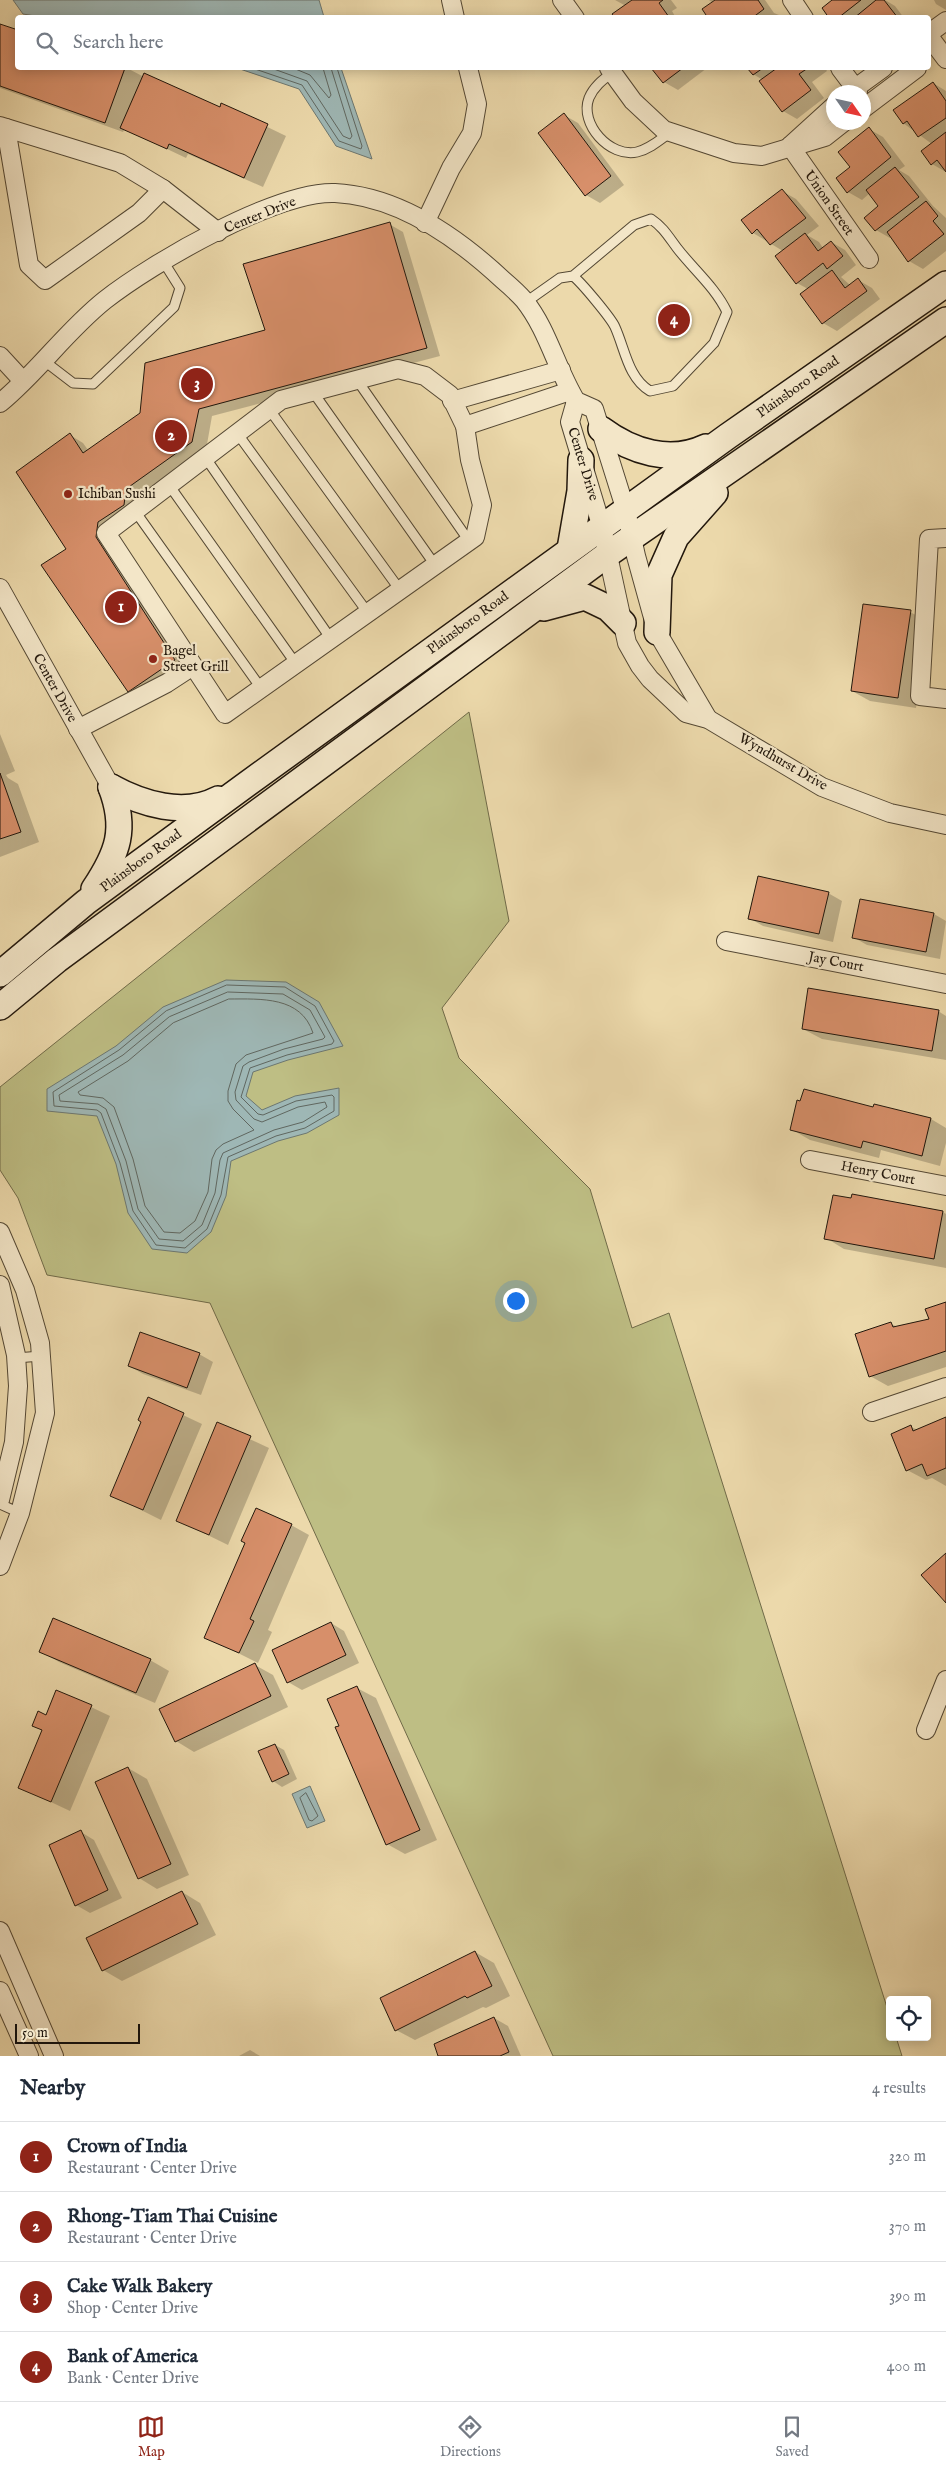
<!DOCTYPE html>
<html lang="en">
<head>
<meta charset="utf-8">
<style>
  :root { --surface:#fff; --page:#f2f2f3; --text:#1f2937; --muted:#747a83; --line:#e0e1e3; --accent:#8f2418 }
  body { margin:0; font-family:"IM FELL English",serif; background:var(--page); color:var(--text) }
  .controls { position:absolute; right:15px; bottom:15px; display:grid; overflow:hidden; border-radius:5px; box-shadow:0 2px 12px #0003 }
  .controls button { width:45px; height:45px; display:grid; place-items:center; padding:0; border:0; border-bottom:1px solid var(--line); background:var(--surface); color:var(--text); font:25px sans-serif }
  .compass { position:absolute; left:826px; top:85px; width:45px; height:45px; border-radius:50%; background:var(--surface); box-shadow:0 2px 12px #0003; rotate:124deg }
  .scale { position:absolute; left:15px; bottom:12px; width:125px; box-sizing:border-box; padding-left:5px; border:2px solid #22170c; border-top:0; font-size:14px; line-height:18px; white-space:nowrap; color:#22170c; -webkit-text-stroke:4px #f3e6c8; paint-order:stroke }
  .you { position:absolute; left:515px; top:1300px; width:18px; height:18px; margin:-12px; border:4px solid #fff; border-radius:50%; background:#1a73e8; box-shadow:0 0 0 8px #1a73e833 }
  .badge { display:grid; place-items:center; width:32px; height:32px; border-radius:50%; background:var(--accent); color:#fff; font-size:16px; font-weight:700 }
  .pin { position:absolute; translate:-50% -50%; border:2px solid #fff; box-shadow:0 1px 5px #0006 }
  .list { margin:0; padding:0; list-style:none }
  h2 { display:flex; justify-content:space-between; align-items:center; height:65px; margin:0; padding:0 20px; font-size:21px }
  h2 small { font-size:16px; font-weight:400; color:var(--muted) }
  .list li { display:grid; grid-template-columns:32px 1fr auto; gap:15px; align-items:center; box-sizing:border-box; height:70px; padding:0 20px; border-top:1px solid var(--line) }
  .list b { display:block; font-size:19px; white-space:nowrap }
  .list p { margin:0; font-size:16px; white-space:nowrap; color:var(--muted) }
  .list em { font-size:16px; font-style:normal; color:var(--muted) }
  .icon { flex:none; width:28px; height:28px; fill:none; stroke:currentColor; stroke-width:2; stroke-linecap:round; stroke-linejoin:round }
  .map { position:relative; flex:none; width:946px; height:2056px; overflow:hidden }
  .search { position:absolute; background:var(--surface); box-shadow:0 2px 12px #0003; left:15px; right:15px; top:15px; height:55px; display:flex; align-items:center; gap:12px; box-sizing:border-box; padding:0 18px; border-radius:5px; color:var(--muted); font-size:19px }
  .sheet { height:345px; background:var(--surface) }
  nav { display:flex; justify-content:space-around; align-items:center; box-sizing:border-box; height:70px; border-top:1px solid var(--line); background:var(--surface); font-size:14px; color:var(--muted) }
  nav a { display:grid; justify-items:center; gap:2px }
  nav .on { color:var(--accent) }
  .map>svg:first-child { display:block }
  .green { fill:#bebe84; stroke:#706a48 }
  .water { fill:#9eb7b5; stroke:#6c7771 }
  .shadow { fill:#0003 }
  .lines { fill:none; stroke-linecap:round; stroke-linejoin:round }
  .shore { stroke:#606760; stroke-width:1 }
  .building { fill:#d78f6a; stroke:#22170c }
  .lane-casing { stroke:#544834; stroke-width:11 }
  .street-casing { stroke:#544834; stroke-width:20 }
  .secondary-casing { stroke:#22170c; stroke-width:28 }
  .lane { stroke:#f3e6c8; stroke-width:9 }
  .street { stroke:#f3e6c8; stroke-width:18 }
  .secondary { stroke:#f3e6c8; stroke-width:25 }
  .poi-dot { fill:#8f2418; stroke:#f3e6c8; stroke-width:2 }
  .labels { text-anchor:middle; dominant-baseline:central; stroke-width:4.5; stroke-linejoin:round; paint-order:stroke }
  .street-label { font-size:14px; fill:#22170c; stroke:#f3e6c8 }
  .poi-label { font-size:14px; fill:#22170c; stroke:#f3e6c8; text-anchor:start }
</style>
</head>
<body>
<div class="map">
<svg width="946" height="2056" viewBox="0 0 946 2056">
  <rect width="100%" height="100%" fill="#ecd9ab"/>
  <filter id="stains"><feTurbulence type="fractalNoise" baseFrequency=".004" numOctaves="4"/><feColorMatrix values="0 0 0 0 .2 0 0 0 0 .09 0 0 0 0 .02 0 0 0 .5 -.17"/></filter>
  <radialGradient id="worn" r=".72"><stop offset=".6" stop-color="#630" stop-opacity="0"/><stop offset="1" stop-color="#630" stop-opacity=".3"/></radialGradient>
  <path class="green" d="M469 712 509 921 442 1008 459 1058 590 1189 632 1328 669 1313 890 2017V2037H896L902 2056H553L210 1303 47 1275 18 1198 0 1170V1087Z"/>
  <g class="water">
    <path d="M13 0H319L324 17H41L23 14Z"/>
    <path d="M237 68H341L372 159 336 146 299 89Z"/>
    <path d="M226 980 286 982 319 1002 343 1046 288 1060 253 1072 246 1096 262 1110 295 1096 339 1088V1115L307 1133 278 1141 231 1161 226 1196 211 1232 187 1253 152 1249 128 1213 116 1164 97 1116 47 1111V1089L116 1046 163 1007Z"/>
    <path d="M310 1786 325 1821 307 1828 292 1794Z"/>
  </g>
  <g class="shadow">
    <path d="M615 0H671L677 8 672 11 676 18H616L626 6Z"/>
    <path d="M709 0H765L774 13 786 18H710L713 3Z"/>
    <path d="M834 0H885L895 6 904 18H831Z"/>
    <path d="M934 0H946V10L936 4Z"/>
    <path d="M0 25 18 68H127L144 77 221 108 222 105 286 136 263 187 188 154 186 158 125 129 123 132 0 88Z"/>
    <path d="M653 68H707L678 90 664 82Z"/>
    <path d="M748 68H825L827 71 812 82 824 98 797 119 783 111 763 80 753 74Z"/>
    <path d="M933 83 946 91V172L932 164V144L903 123Z"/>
    <path d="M564 115 578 123 624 185 600 203 586 195Z"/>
    <path d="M869 129 883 137 905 166 899 170 909 176 933 206 946 218V251L923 269 909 261 892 236 890 238 876 230 866 218 880 206 870 193 862 200 848 192 852 167Z"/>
    <path d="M782 191 796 199 819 226 807 235 819 242 823 248 831 242 845 250 856 265 841 277 850 285 858 280 872 288 880 299 837 331 823 323 808 289 797 283 783 251 753 233Z"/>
    <path d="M389 224 403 232 440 356 212 416 206 450 139 497 138 513 112 530 188 669 143 699 129 691 68 549 70 435 83 443 88 450 267 330Z"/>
    <path d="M910 612 929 622 916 708 870 701 852 691Z"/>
    <path d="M0 734 15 771 6 775 8 778 18 784 39 842 0 857Z"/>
    <path d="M828 893 842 901 833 942 763 926 749 918Z"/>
    <path d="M861 900 934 914 946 921 940 959 867 945 853 937Z"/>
    <path d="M938 1011 946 1016V1060L822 1039 803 1029Z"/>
    <path d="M875 1105 931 1119 946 1128V1143L940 1166 881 1150 879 1158 810 1140 791 1129 874 1108Z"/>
    <path d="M943 1212 946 1214V1268L844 1249 826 1238Z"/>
    <path d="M946 1303V1367L888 1386 870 1376 891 1324 898 1327 930 1319Z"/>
    <path d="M199 1354 213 1362 201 1395 143 1374 129 1366Z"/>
    <path d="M149 1399 202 1424 161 1520 111 1495 142 1421Z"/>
    <path d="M946 1419V1486L932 1478 926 1480 907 1470 911 1427 918 1430Z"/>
    <path d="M218 1424 269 1448 228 1545 177 1520Z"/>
    <path d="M291 1525 309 1535 268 1630 272 1632 258 1663 206 1637Z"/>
    <path d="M331 1623 344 1631 359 1663 302 1690 288 1682Z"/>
    <path d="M40 1651 150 1660 169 1671 155 1703 59 1662Z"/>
    <path d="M255 1665 273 1675 288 1707 194 1752 176 1741Z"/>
    <path d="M357 1688 376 1698 437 1840 405 1854 387 1844 340 1726Z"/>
    <path d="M57 1691 110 1716 70 1811 19 1787 43 1731 33 1725 47 1716Z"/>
    <path d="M275 1745 284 1750 297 1779 282 1787 273 1781Z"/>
    <path d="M128 1768 147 1779 189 1875 157 1889 139 1878Z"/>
    <path d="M81 1832 94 1840 122 1898 90 1913 76 1905Z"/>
    <path d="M182 1892 200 1903 216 1935 122 1981 103 1970Z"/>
    <path d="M475 1952 494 1963 510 1996 486 2008 483 2007 415 2040 396 2030Z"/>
    <path d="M494 2018 508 2026 521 2056H440Z"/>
    <path d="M250 2050 260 2056H239Z"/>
  </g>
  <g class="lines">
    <g class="shore">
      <path d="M252 68 302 85 339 141 361 149 362 146 337 68"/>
      <path d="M271 68 307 81 343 136 350 139 352 136 331 68"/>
      <path d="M293 68 310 75 329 98 331 95 323 68"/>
      <path d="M227 985 285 987 315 1006 334 1041 332 1044 287 1055 250 1068 241 1097 258 1114 263 1115 296 1101 332 1095 334 1097V1111L305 1128 276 1136 228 1157 221 1195 207 1229 185 1248 156 1245 133 1211 120 1163 101 1113 97 1110 54 1106 53 1092 119 1050 166 1011Z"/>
      <path d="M228 992 283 994 310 1010 325 1037 323 1039 284 1049 249 1062 243 1066 235 1092 236 1100 254 1119 262 1122 298 1107 325 1102 327 1107 303 1122 274 1130 223 1153 220 1160 215 1193 202 1225 183 1241 159 1239 138 1209 126 1161 106 1109 98 1104 60 1101 59 1095 123 1055 169 1017Z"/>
      <path d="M229 999C261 999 301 996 313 1033L246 1055 236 1064 228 1091V1101L233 1109 254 1130 223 1144 216 1150 212 1159 208 1192 195 1221 180 1233 164 1232 145 1206 133 1159 114 1107 103 1098 80 1095 78 1092 128 1061 173 1023Z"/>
      <path d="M306 1793 318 1816 312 1821 309 1820 300 1798Z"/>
    </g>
  </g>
  <g class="building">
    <path d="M632 0H663L659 3 669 17 615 18 612 14Z"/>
    <path d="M715 0H758L764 9 752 18H708L702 9Z"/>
    <path d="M832 0H861L838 18H829L822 8Z"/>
    <path d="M876 0H884L898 18H854Z"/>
    <path d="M0 24 18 30V68H125L105 123 0 86Z"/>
    <path d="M651 68H683L663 83Z"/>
    <path d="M747 68H763L753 75Z"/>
    <path d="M777 68H808L799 74 811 90 782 112 759 81Z"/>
    <path d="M144 73 220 107 221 103 268 124 244 178 169 144 167 149 120 128Z"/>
    <path d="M933 82 946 101V118L918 137 907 121 903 124 893 110Z"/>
    <path d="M564 113 611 176 585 196 538 133Z"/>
    <path d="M869 127 891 157 847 193 836 178 850 167 838 152Z"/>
    <path d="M946 132V172L937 160 931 165 921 151Z"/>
    <path d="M895 167 919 197 875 231 864 218 878 206 866 190Z"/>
    <path d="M782 189 806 218 770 245 757 229 752 234 741 220Z"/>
    <path d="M926 201 938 216 933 221 944 234 908 262 887 232Z"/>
    <path d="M390 222 427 348 199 409 192 442 126 489 124 505 98 522 96 537 175 660 128 692 41 565 66 549 16 472 70 433 83 453 140 413 145 363 265 330 243 264Z"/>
    <path d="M805 233 818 251 831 241 843 256 827 269 823 263 796 284 775 256Z"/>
    <path d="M832 270 845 288 858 278 867 291 822 324 800 294Z"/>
    <path d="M863 604 911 610 898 698 851 691Z"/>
    <path d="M0 773 21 832 0 839Z"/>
    <path d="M758 876 829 892 819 934 748 919Z"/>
    <path d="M860 899 934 913 926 952 852 938Z"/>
    <path d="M808 988 939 1010 932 1051 802 1029Z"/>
    <path d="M804 1089 873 1107 874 1104 931 1118 922 1156 863 1141 861 1148 790 1130 797 1100 800 1101Z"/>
    <path d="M852 1194 943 1211 934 1259 824 1239 833 1195 851 1198Z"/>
    <path d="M946 1302V1351L869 1377 855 1334 891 1322 893 1327 929 1319 925 1309Z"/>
    <path d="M140 1332 200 1353 187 1388 128 1366Z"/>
    <path d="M148 1397 184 1413 143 1510 110 1496 141 1422 138 1420Z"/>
    <path d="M946 1417V1468L927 1476 922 1464 906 1471 891 1434 911 1425 913 1431Z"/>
    <path d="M217 1422 251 1436 209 1535 176 1521Z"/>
    <path d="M256 1508 292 1524 250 1619 254 1621 239 1653 204 1638 245 1543 241 1541Z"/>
    <path d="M946 1553V1603L921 1575Z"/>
    <path d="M53 1618 151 1659 136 1693 39 1652Z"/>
    <path d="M331 1622 346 1655 287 1683 272 1650Z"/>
    <path d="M255 1663 271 1696 175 1742 159 1709Z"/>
    <path d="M357 1686 420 1830 386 1845 335 1727 339 1726 327 1699Z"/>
    <path d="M56 1690 92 1705 51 1802 18 1788 42 1730 32 1726 38 1711 46 1715Z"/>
    <path d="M275 1744 289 1774 272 1782 258 1751Z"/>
    <path d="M128 1767 171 1864 138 1879 95 1782Z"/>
    <path d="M81 1830 108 1890 75 1906 49 1845Z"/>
    <path d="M182 1891 198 1924 102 1971 86 1938Z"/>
    <path d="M475 1951 492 1986 467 1998 465 1996 395 2031 380 1998Z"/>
    <path d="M494 2017 509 2052 500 2056H438L434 2044Z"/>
  </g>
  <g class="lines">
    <defs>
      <g id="lane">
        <path d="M613 72C604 79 594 86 589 98 579 124 610 158 637 152 650 149 661 139 671 132"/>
        <path d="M526 302 560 278 573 276 634 225 651 219C663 227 668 236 677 248 694 270 715 287 727 312L714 343 673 386 650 391C628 378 625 349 615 327 611 318 581 282 573 276"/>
        <path d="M43 360 73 383 93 384 174 307 180 288 163 261"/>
        <path d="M357 380 469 541"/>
        <path d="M313 392 435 565"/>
        <path d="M269 409 400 590"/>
        <path d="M237 433 368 613"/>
        <path d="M205 457 331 639"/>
        <path d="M169 485 296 664"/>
        <path d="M135 511 261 688"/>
        <path d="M16 1358 41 1356"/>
        <path d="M0 1504 20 1513"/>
      </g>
      <g id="street">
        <path d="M451 0 455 18"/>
        <path d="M562 0 575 18"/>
        <path d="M792 0 804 18"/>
        <path d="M928 34 946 21"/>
        <path d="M928 35 946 59"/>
        <path d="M609 68 633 101 664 130 734 153 762 156 825 137 844 122"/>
        <path d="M840 68 858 92"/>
        <path d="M850 92 883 68"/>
        <path d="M864 108 917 68"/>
        <path d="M0 126 120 163 163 189 218 232"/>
        <path d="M6 128 29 265 45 280 139 213 163 189"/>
        <path d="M790 146 869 259"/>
        <path d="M790 146 834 106"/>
        <path d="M425 223 451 168 472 133 477 104 468 68"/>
        <path d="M0 356 23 381"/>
        <path d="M398 369 425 376 450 395 465 426 470 460 482 505 475 537 225 714 106 533 281 400Z"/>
        <path d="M452 401 561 370"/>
        <path d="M576 401 570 422 602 528 627 643 640 666 650 679 686 713 708 719 822 787 890 813 946 825"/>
        <path d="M0 403C38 372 66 331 105 300 152 263 276 191 335 193 398 196 458 238 503 280 510 286 518 293 524 300 548 330 556 368 576 401L594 409 626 511 636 556 657 632 708 719"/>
        <path d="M465 426 570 391"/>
        <path d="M946 538 929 539 920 696 946 699"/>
        <path d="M0 588 111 787"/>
        <path d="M78 729 167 683 193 666"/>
        <path d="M726 941 946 984"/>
        <path d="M810 1160 946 1186"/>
        <path d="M0 1232 25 1290 40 1343 45 1413 20 1513 0 1566"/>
        <path d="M0 1285 16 1355 18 1386 14 1442 0 1500"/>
        <path d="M872 1412 946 1387"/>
        <path d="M926 1730 946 1680"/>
        <path d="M0 1931 54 2056"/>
        <path d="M0 1991 29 2056"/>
      </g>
      <g id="secondary">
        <path d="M601 429C632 452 670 464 706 447"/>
        <path d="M570 549 580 491 581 460"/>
        <path d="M544 608 585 597 608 608 623 623"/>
        <path d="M657 632 659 575 676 537 715 493"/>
        <path d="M111 787C142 804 184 817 218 799"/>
        <path d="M94 889C118 853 127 829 111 787"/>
        <path d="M0 974 86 902 247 784 728 436 946 284"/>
        <path d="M0 1007 57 960 608 554 946 320"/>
      </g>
    </defs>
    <use href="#lane" class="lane-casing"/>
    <use href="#street" class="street-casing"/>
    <use href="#secondary" class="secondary-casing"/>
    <use href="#lane" class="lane"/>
    <use href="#street" class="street"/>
    <use href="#secondary" class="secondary"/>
  </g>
  <g class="poi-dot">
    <circle cx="68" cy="494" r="5"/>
    <circle cx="153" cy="659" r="5"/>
  </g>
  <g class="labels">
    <g class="street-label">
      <text transform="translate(829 203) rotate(55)">Union Street</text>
      <text transform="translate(260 215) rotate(-22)">Center Drive</text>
      <text transform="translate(798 387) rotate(-35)">Plainsboro Road</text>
      <text transform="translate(583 464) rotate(73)">Center Drive</text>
      <text transform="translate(468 623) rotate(-36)">Plainsboro Road</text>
      <text transform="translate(55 688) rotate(61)">Center Drive</text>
      <text transform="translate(783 762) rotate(30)">Wyndhurst Drive</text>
      <text transform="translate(141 861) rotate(-36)">Plainsboro Road</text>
      <text transform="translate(836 962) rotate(11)">Jay Court</text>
      <text transform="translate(878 1173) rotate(11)">Henry Court</text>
    </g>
    <g class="poi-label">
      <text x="78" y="494">Ichiban Sushi</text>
      <text x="163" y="651">Bagel<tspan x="163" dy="16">Street Grill</tspan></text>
    </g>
  </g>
  <rect width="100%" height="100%" filter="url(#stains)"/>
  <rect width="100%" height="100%" fill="url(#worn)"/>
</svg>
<div class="controls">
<button><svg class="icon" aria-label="locate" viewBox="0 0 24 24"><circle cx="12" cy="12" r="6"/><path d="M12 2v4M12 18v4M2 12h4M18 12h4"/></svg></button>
</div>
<svg class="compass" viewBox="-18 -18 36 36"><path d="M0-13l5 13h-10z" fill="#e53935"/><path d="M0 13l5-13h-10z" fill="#747a83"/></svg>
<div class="scale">50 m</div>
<div class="you"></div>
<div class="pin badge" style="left:121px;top:607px">1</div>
<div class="pin badge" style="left:171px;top:436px">2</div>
<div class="pin badge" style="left:197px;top:384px">3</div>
<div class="pin badge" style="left:674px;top:320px">4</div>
<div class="search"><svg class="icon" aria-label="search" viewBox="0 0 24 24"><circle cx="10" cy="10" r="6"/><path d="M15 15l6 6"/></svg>Search here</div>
</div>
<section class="sheet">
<h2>Nearby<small>4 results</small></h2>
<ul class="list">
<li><span class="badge">1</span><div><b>Crown of India</b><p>Restaurant · Center Drive</p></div><em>320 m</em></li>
<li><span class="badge">2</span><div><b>Rhong-Tiam Thai Cuisine</b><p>Restaurant · Center Drive</p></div><em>370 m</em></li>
<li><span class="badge">3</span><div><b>Cake Walk Bakery</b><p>Shop · Center Drive</p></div><em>390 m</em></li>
<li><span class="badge">4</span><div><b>Bank of America</b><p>Bank · Center Drive</p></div><em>400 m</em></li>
</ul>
</section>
<nav>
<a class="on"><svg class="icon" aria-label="map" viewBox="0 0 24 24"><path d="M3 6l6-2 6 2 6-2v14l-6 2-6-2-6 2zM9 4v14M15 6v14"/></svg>Map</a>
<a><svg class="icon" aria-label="directions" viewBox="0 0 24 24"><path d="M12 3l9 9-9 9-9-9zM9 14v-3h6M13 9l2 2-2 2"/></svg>Directions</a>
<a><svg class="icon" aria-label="saved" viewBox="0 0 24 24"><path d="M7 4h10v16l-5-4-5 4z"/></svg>Saved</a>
</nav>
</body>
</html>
